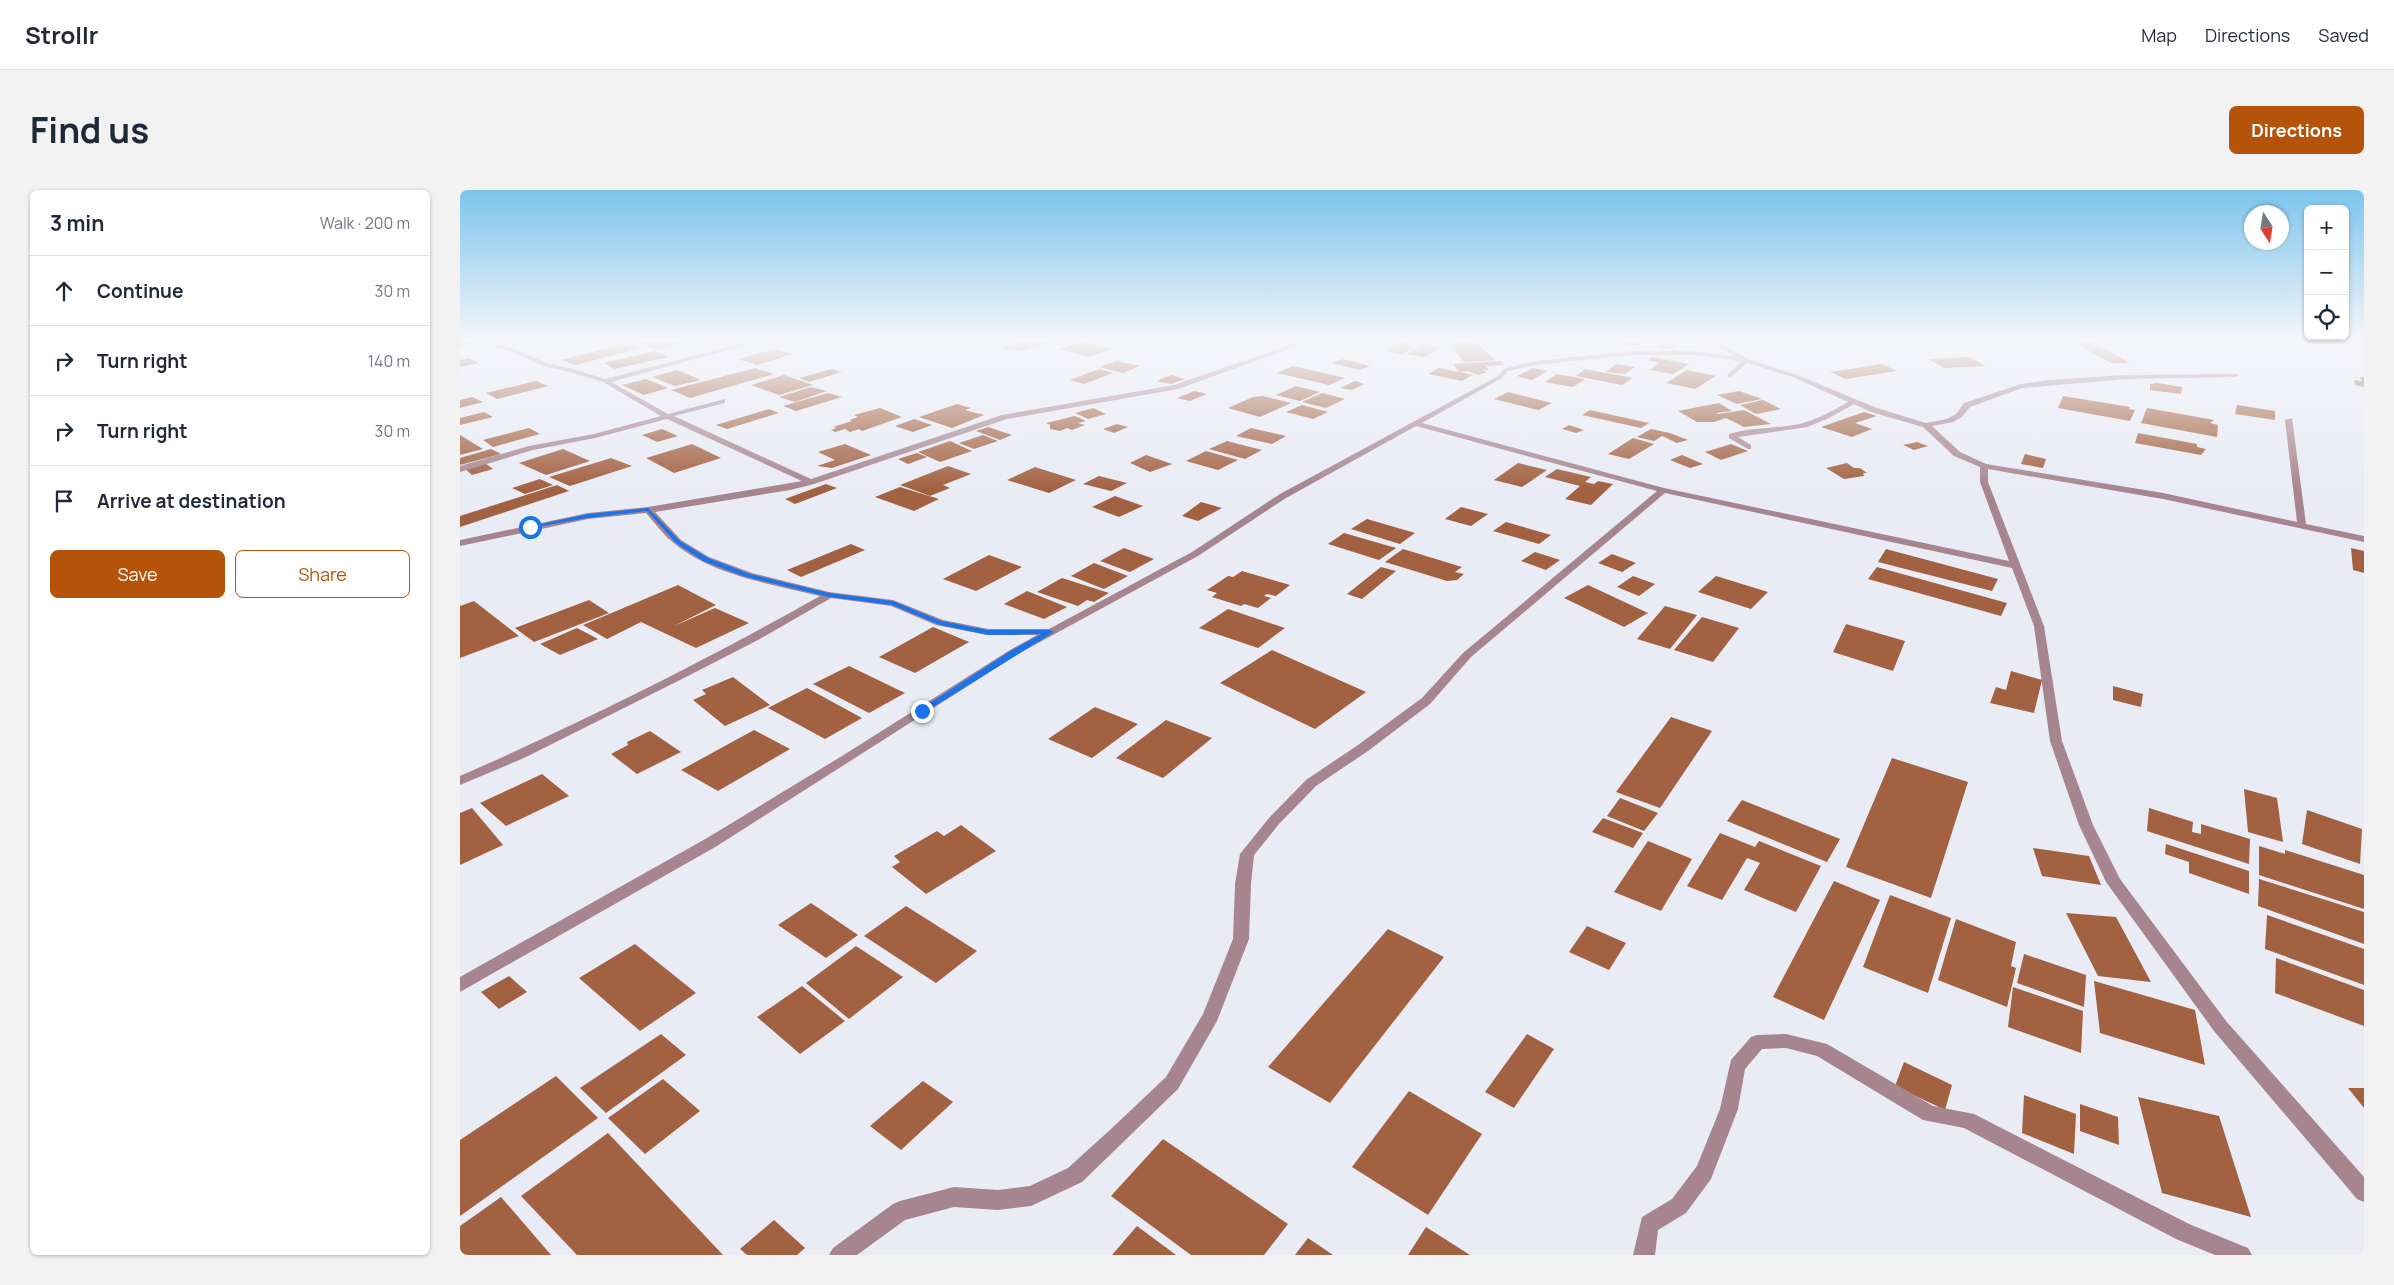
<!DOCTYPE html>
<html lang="en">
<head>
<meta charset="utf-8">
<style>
  :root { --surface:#fff; --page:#f2f2f3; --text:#1f2937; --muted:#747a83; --line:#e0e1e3; --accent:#b45309 }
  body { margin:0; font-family:Manrope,sans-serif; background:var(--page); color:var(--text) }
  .controls { position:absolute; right:15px; top:15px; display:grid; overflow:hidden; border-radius:8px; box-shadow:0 1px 4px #0004 }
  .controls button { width:45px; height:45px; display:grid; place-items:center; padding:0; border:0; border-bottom:1px solid var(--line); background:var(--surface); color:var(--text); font:25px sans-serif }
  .compass { position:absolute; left:1784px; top:15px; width:45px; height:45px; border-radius:50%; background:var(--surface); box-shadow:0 1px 4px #0004; rotate:168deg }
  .stop { position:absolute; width:15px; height:15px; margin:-11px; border:4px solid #1a73e8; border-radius:50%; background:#fff }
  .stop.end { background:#1a73e8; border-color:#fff; box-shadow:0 1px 5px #0008 }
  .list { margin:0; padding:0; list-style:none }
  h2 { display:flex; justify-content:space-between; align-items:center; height:65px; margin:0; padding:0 20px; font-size:21px }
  h2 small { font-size:16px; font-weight:400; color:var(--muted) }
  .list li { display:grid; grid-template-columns:32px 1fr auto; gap:15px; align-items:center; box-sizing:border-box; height:70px; padding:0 20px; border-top:1px solid var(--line) }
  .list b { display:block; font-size:19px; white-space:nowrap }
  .list em { font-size:16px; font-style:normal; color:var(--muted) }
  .actions { display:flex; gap:10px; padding:15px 20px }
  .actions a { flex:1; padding:11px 0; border:1px solid var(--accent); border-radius:8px; text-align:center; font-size:18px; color:var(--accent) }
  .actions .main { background:var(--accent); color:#fff }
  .icon { flex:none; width:28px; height:28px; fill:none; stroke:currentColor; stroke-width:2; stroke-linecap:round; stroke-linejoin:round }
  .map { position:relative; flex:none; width:1904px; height:1065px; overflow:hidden; border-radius:8px }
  header { display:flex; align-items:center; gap:30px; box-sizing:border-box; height:70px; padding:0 25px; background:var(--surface); border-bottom:1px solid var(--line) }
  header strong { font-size:24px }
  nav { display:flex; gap:28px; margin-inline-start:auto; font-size:18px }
  .intro { display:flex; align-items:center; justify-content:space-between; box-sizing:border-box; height:120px; padding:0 30px }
  h1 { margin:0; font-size:35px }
  .button { padding:12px 22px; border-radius:8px; background:var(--accent); color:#fff; font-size:18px; font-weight:700 }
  main { display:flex; gap:30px; padding:0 30px }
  aside { flex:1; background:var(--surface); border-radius:8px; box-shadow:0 1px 4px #0004 }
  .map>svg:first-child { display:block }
  .building { fill:#a26141 }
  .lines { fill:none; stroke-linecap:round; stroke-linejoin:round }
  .minor { fill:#a7858e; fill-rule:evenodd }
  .route { fill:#1a73e8 }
</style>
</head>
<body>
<header>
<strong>Strollr</strong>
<nav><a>Map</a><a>Directions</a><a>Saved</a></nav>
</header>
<div class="intro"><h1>Find us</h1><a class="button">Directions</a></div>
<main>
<aside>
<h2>3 min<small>Walk · 200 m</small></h2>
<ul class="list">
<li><svg class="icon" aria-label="ahead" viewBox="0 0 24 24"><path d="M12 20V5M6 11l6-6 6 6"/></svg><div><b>Continue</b></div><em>30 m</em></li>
<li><svg class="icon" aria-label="right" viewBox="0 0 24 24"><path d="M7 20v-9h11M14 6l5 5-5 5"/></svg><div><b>Turn right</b></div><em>140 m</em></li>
<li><svg class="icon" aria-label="right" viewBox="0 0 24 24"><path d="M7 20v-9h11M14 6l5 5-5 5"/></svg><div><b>Turn right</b></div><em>30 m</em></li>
<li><svg class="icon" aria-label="arrive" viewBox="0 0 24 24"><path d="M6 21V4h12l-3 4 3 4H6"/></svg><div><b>Arrive at destination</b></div></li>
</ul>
<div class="actions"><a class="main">Save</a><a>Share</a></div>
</aside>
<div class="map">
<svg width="1904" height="1065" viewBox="0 0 1904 1065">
  <rect width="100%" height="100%" fill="#e9ebf5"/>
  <g class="building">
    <path d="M173 151H221L225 153 196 160Z"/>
    <path d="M560 151H593V152L563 161 541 159 548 157 544 156Z"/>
    <path d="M1001 151H1015L1035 170 1004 172 991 155Z"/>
    <path d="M1157 151H1185L1183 152 1186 153 1172 156Z"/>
    <path d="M1611 151H1631L1670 173H1651Z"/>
    <path d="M622 152 651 159 629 167 599 159Z"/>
    <path d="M941 152 958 155 942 164 925 161Z"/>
    <path d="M168 153 182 158 115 175 101 170Z"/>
    <path d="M1206 153 1217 156 1207 160 1196 156Z"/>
    <path d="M963 154 982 157 965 167 946 164Z"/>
    <path d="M315 159 333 164 297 175 278 169Z"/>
    <path d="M195 161 208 167 155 179 143 173Z"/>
    <path d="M1193 167 1207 170 1229 174 1213 184 1190 180 1199 173 1188 170Z"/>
    <path d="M1510 167 1525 176 1484 178 1468 169Z"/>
    <path d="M9 168 19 173 0 177V170Z"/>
    <path d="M883 169 910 176 900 180 872 173Z"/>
    <path d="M657 171 680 176 663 183 639 177Z"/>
    <path d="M1041 171 1044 175 1027 176 1023 172 1029 180H1022L1027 182 1019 185 1008 181 999 182 1013 185 1002 191 968 184 979 178 999 182 993 174Z"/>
    <path d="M1156 174 1175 177 1165 184 1146 182Z"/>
    <path d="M1422 174 1437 181 1386 189 1370 182Z"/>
    <path d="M833 176 885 188 869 195 817 183Z"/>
    <path d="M295 178 314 184 230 208 211 200Z"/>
    <path d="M1073 178 1087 181 1072 190 1057 186Z"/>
    <path d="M372 179 382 182 349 192 339 188Z"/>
    <path d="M639 179 653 183 624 194 610 190Z"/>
    <path d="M1125 179 1173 188 1162 195 1116 186Z"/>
    <path d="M217 180 241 190 215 196 192 187Z"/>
    <path d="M1227 180 1256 186 1235 199 1206 193Z"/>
    <path d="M1097 184 1125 189 1113 197 1085 192Z"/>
    <path d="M324 185 353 195 319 205 291 195Z"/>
    <path d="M711 185 725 189 711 194 697 191Z"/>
    <path d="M1900 187H1904V197L1895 195 1894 190 1902 191Z"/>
    <path d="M186 189 208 198 184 205 162 195Z"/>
    <path d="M76 191 88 196 37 209 26 203Z"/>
    <path d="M895 191 905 194 891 200 880 198Z"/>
    <path d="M1697 193 1722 197 1721 204 1690 200V194Z"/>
    <path d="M836 196 860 202 840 211 816 205Z"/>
    <path d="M351 197 367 201 335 212 319 207Z"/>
    <path d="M734 201 747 204 730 211 717 208Z"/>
    <path d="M1279 201 1302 209 1277 214 1257 205Z"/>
    <path d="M1048 202 1092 213 1078 220 1034 209Z"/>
    <path d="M368 203 382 207 336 221 323 216Z"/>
    <path d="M862 203 885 209 866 218 842 212Z"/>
    <path d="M803 206 831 213 800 227 768 218 793 207Z"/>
    <path d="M1603 206 1670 217 1669 219 1675 220 1670 231 1598 218Z"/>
    <path d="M12 207 23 212 0 218V210Z"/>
    <path d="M1303 210 1321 219 1296 224 1280 215Z"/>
    <path d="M1259 213 1272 221 1256 223 1258 224 1284 220 1311 234 1284 237 1266 228 1254 232H1237L1218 221Z"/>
    <path d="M497 214 511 218 505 220 524 225 492 238 459 227Z"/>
    <path d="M842 215 868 222 853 229 826 222Z"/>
    <path d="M1777 215 1815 221V230L1775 224Z"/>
    <path d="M420 218 442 227 402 241 399 239 390 242 385 239 375 242 371 240 377 238 373 237 392 231 389 230 398 227 394 225Z"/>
    <path d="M633 218 646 224 628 229 615 223Z"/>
    <path d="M1687 218 1754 230 1750 233 1758 235 1757 247 1681 233Z"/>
    <path d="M309 219 319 223 267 239 256 235Z"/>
    <path d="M1130 220 1189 233 1181 238 1122 225Z"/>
    <path d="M24 222 33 227 0 235V228Z"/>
    <path d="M1404 222 1417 226 1395 233 1412 239 1392 247 1361 237Z"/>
    <path d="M615 226 626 231 618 233 625 235 612 240 607 238 600 241 590 239V235L586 233Z"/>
    <path d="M454 229 472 235 453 242 435 236Z"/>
    <path d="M657 234 668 237 654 243 643 239Z"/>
    <path d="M1109 235 1124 240 1116 243 1102 239Z"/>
    <path d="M528 237 552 245 540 250 516 241Z"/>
    <path d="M69 238 80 244 33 257 23 250Z"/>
    <path d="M791 238 813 243 826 246 812 254 776 246Z"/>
    <path d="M202 239 218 246 197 252 182 245Z"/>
    <path d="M1191 239 1210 243 1228 250 1217 253 1202 246 1194 251 1177 247Z"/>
    <path d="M1678 243 1737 254V257L1746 259 1741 265 1675 253Z"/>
    <path d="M0 245 23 259 0 265Z"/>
    <path d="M523 245 538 251 514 259 499 253Z"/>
    <path d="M1173 248 1194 254 1169 269 1148 264Z"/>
    <path d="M490 251 512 261 480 272 458 262Z"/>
    <path d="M767 251 802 260 785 269 749 259Z"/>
    <path d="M1457 252 1468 256 1454 260 1443 255Z"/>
    <path d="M232 254 261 268 214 283 186 268Z"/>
    <path d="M385 254 411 265 372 278 357 276 375 270 358 262Z"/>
    <path d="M1271 254 1288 261 1261 270 1245 262Z"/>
    <path d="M31 259 41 264 0 275V268Z"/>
    <path d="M103 259 130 271 86 285 59 273Z"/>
    <path d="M746 261 778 270 758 280 726 271Z"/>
    <path d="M457 263 467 267 448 274 438 269Z"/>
    <path d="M1565 264 1586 269 1583 278 1561 274Z"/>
    <path d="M686 265 712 274 690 282 670 273Z"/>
    <path d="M1222 265 1243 274 1230 278 1210 270Z"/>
    <path d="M151 268 172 276 110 296 89 287Z"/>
    <path d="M25 273 33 279 12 285 4 278Z"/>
    <path d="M1058 273 1087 280 1062 297 1034 290Z"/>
    <path d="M1387 273 1394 278H1400L1407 283H1403L1404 286 1384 289 1366 278Z"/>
    <path d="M488 276 511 284 483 295 490 298 470 306 440 295Z"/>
    <path d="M575 277 616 290 589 303 547 290Z"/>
    <path d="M1097 279 1131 287 1125 292 1134 294 1138 291 1153 294 1131 315 1105 309 1120 296 1085 287Z"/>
    <path d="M639 286 667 293 651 301 623 294Z"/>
    <path d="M80 289 93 295 65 304 52 298Z"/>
    <path d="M366 294 377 298 335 314 325 309Z"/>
    <path d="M97 295 109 301 0 337V326Z"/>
    <path d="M440 297 479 309 454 321 415 307Z"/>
    <path d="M655 306 683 316 659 327 632 317Z"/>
    <path d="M741 312 762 318 738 331 722 326Z"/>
    <path d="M1001 317 1028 324 1011 336 985 329Z"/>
    <path d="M907 329 955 343 940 354 891 339Z"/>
    <path d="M1046 332 1091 345 1079 354 1033 341Z"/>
    <path d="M884 343 936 358 919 370 868 354Z"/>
    <path d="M391 354 405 360 341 387 327 380Z"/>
    <path d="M664 358 694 369 670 382 640 371Z"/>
    <path d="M1891 358 1904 361V383L1893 380Z"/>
    <path d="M943 359 1002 377 995 382 1004 384 997 390 987 391 925 372Z"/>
    <path d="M1426 359 1538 389 1532 401 1418 372Z"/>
    <path d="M1075 362 1100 370 1086 380 1061 371Z"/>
    <path d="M1152 364 1176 373 1162 382 1138 373Z"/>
    <path d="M529 365 562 377 516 401 483 389Z"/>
    <path d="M634 373 668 386 644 399 611 386Z"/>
    <path d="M921 377 936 381 902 409 887 404Z"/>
    <path d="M1417 377 1547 413 1541 426 1408 389Z"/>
    <path d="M782 381 830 395 816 406 807 404 804 406 811 408 798 418 784 414 781 416 752 407 757 403 747 400 768 386 773 387Z"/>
    <path d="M1173 386 1195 394 1179 406 1157 397Z"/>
    <path d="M1256 386 1308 402 1291 419 1238 402Z"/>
    <path d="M602 388 649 403 634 412 627 410 618 416 577 402Z"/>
    <path d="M218 395 256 415 214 436 255 418 289 433 236 458 181 432 147 449 123 435Z"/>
    <path d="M1128 395 1188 423 1164 437 1104 408Z"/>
    <path d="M567 401 607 417 584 429 544 414Z"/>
    <path d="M129 410 149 423 74 452 55 438Z"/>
    <path d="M14 411 59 446 0 468V416Z"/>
    <path d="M1205 416 1237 425 1210 459 1177 449Z"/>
    <path d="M768 419 825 438 798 458 739 438Z"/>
    <path d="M1242 427 1279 438 1253 472 1214 460Z"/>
    <path d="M1386 434 1445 451 1433 481 1373 462Z"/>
    <path d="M473 437 509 452 455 483 419 467Z"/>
    <path d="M117 438 138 449 100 465 80 454Z"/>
    <path d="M812 460 906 502 855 539 760 493Z"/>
    <path d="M389 476 445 503 409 523 353 494Z"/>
    <path d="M1551 481 1582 490 1574 523 1530 513 1536 497 1546 500Z"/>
    <path d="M273 487 310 515 265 536 233 510 246 504 242 500Z"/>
    <path d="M1653 496 1683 504 1681 517 1653 510Z"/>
    <path d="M347 498 402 528 365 549 308 518Z"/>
    <path d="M635 517 678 534 632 568 588 549Z"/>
    <path d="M1211 527 1252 541 1200 618 1156 602Z"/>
    <path d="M706 530 752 548 703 588 656 568Z"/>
    <path d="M294 540 330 559 258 601 221 580Z"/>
    <path d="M190 541 221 562 177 584 151 564 168 555 167 552Z"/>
    <path d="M1432 568 1508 592 1471 708 1386 677Z"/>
    <path d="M82 584 109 606 46 636 20 613Z"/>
    <path d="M1784 599 1817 608 1823 652 1788 642Z"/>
    <path d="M1160 608 1198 623 1184 641 1147 626Z"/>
    <path d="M1282 610 1380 649 1367 672 1267 631Z"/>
    <path d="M12 618 43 655 0 675V623Z"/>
    <path d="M1689 618 1733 632 1732 642 1741 644V634L1790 649 1789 674 1687 641Z"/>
    <path d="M1847 620 1902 639 1900 674 1842 654Z"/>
    <path d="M1143 628 1183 643 1173 658 1132 642Z"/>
    <path d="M501 635 536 661 466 704 432 677 440 672 434 666 477 641 484 646Z"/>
    <path d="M1260 643 1295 657 1299 651 1361 676 1336 722 1284 700 1300 673 1287 668 1262 710 1227 696Z"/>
    <path d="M1188 651 1232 669 1201 721 1154 702Z"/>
    <path d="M1706 654 1789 681V704L1729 683V672L1705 664Z"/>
    <path d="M1799 656 1825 664V660L1904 685V719L1799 685Z"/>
    <path d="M1573 658 1629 666 1641 695 1582 686Z"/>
    <path d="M1799 689 1904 722V754L1798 716Z"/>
    <path d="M1374 691 1420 710 1364 830 1313 807Z"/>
    <path d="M1430 705 1491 728 1468 803 1403 777Z"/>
    <path d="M351 713 398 745 366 768 318 735Z"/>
    <path d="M446 716 517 761 476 793 404 746Z"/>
    <path d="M1606 723 1656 727 1691 792 1638 786Z"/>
    <path d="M1807 725 1904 759V795L1805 759Z"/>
    <path d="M1496 729 1556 752 1551 776 1556 778 1547 817 1478 790Z"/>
    <path d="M1127 736 1166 753 1149 780 1109 762Z"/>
    <path d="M928 739 984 767 870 913 808 877Z"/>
    <path d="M175 754 236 803 180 841 119 788Z"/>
    <path d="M396 756 443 787 389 829 346 793Z"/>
    <path d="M1564 764 1626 785 1624 817 1557 793Z"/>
    <path d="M1816 768 1904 800V836L1815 803Z"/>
    <path d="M49 786 67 802 39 819 21 802Z"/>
    <path d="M1634 791 1735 820 1745 875 1640 843Z"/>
    <path d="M342 796 385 831 340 864 297 827Z"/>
    <path d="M1553 797 1623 821 1621 863 1548 837Z"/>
    <path d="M201 844 226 865 146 923 120 898Z"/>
    <path d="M1067 844 1094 859 1054 918 1025 902Z"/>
    <path d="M1444 872 1492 895 1485 920 1435 896Z"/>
    <path d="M96 886 138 928 0 1026V950Z"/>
    <path d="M203 889 240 921 185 964 148 928Z"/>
    <path d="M463 891 493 912 441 960 410 936Z"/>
    <path d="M1888 898H1904V918Z"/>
    <path d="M949 901 1022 944 968 1025 892 977Z"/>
    <path d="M1564 905 1616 924 1614 964 1562 943Z"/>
    <path d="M1678 907 1759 926 1791 1027 1702 1003Z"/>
    <path d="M1620 914 1658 927 1659 955 1620 941Z"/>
    <path d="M148 943 263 1065H117L61 1006Z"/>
    <path d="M703 949 828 1034 804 1065H731L651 1006Z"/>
    <path d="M41 1007 91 1065H3L0 1061V1036Z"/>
    <path d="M314 1030 345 1058 337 1065H287L280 1059Z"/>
    <path d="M677 1036 716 1065H652Z"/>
    <path d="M966 1037 1010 1065H948Z"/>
    <path d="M848 1048 873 1065H835Z"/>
  </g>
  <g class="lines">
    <g class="minor">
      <path d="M11 151H28L55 159 87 173 113 179 145 189 290 151H301L151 192 208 224 265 209V213L214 226 351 289 542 225 714 195 829 155 814 151 838 154V156L718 199 547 229 354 294 330 300 195 322 221 350 249 367 292 383 369 402 433 410 483 430 528 439H589L732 362 820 304 1038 186 1044 179 1075 171 1173 161H1233L1275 166 1257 156 1260 151H1266L1264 155 1288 169 1337 185 1417 218 1466 233 1487 229 1496 224 1504 213 1561 194 1589 190 1666 185 1778 184 1779 185 1776 187 1666 189 1562 198 1510 217 1502 227 1493 232 1472 236 1500 262 1526 274 1703 303 1837 332 1825 230 1832 228 1846 334 1904 346V352L1703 309 1528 279V292L1584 436 1602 551 1633 635 1660 689 1766 831 1904 987V1012L1897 1009 1754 841 1646 692 1619 635 1590 551 1574 436 1552 378 1205 303 1011 467 970 514 908 561 856 596 819 634 794 665 791 694 789 749 757 831 718 899 622 992 571 1016 538 1020 494 1017 445 1030 397 1065H369L373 1058 433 1014 440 1011 494 997 538 1000 570 996 608 978 652 938 706 887 743 824 773 749 775 694 780 664 809 628 846 590 898 555 962 508 1003 463 1197 301 956 236 826 308 738 366 558 464 257 656 0 802V787L247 648 382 566 550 460 577 445H528L476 435 431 416 371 408 298 450 226 487 64 568 0 595V586C123 532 243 472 360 406 312 394 254 386 215 354 204 346 195 333 186 323L128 329 0 356V350L128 323 188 317 342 291 207 229 135 248 73 260 0 282V276L69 256 134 244 201 226 143 192 110 182 83 176 51 161 19 153 0 158V154ZM1173 165H1233L1281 171 1267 186 1270 188 1287 173 1333 187 1388 212C1373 221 1356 230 1339 234 1316 239 1292 237 1269 244V248L1288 259H1291V255L1278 247 1347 237 1369 228 1394 214 1411 222 1463 237 1494 266 1520 277V292L1549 371 1204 298 962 233 1042 188 1048 181 1075 175Z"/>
      <path d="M1326 844 1367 854 1473 916 1514 924 1729 1034 1788 1058 1792 1065H1755L1716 1049 1504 938 1463 930 1357 866 1326 858 1302 859 1285 879 1278 919 1251 989 1226 1023 1198 1040 1195 1065H1173L1182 1027 1212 1009 1237 976 1260 919 1271 870 1291 847 1297 845Z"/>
    </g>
  </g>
  <linearGradient id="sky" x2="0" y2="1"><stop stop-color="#7cc4ec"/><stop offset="0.5" stop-color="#f5f6fa"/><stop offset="1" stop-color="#f5f6fa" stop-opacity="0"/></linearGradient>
  <rect width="1904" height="300" fill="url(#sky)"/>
  <path class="route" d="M188 318 220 351 248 368 290 384 369 403 433 411 481 431 528 440H590L594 442 462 524 458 521 459 520 552 460 581 444 528 445 480 435 432 415 369 407 286 387 243 371 216 353 187 321 128 328 70 338 67 337 128 324Z"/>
</svg>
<div class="controls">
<button>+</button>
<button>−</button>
<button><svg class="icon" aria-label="locate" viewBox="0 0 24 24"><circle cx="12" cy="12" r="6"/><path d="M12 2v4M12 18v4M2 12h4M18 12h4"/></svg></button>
</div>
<svg class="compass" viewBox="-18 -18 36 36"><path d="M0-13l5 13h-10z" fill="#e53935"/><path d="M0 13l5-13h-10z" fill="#747a83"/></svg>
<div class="stop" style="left:70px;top:337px"></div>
<div class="stop end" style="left:462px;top:521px"></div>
</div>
</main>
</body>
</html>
